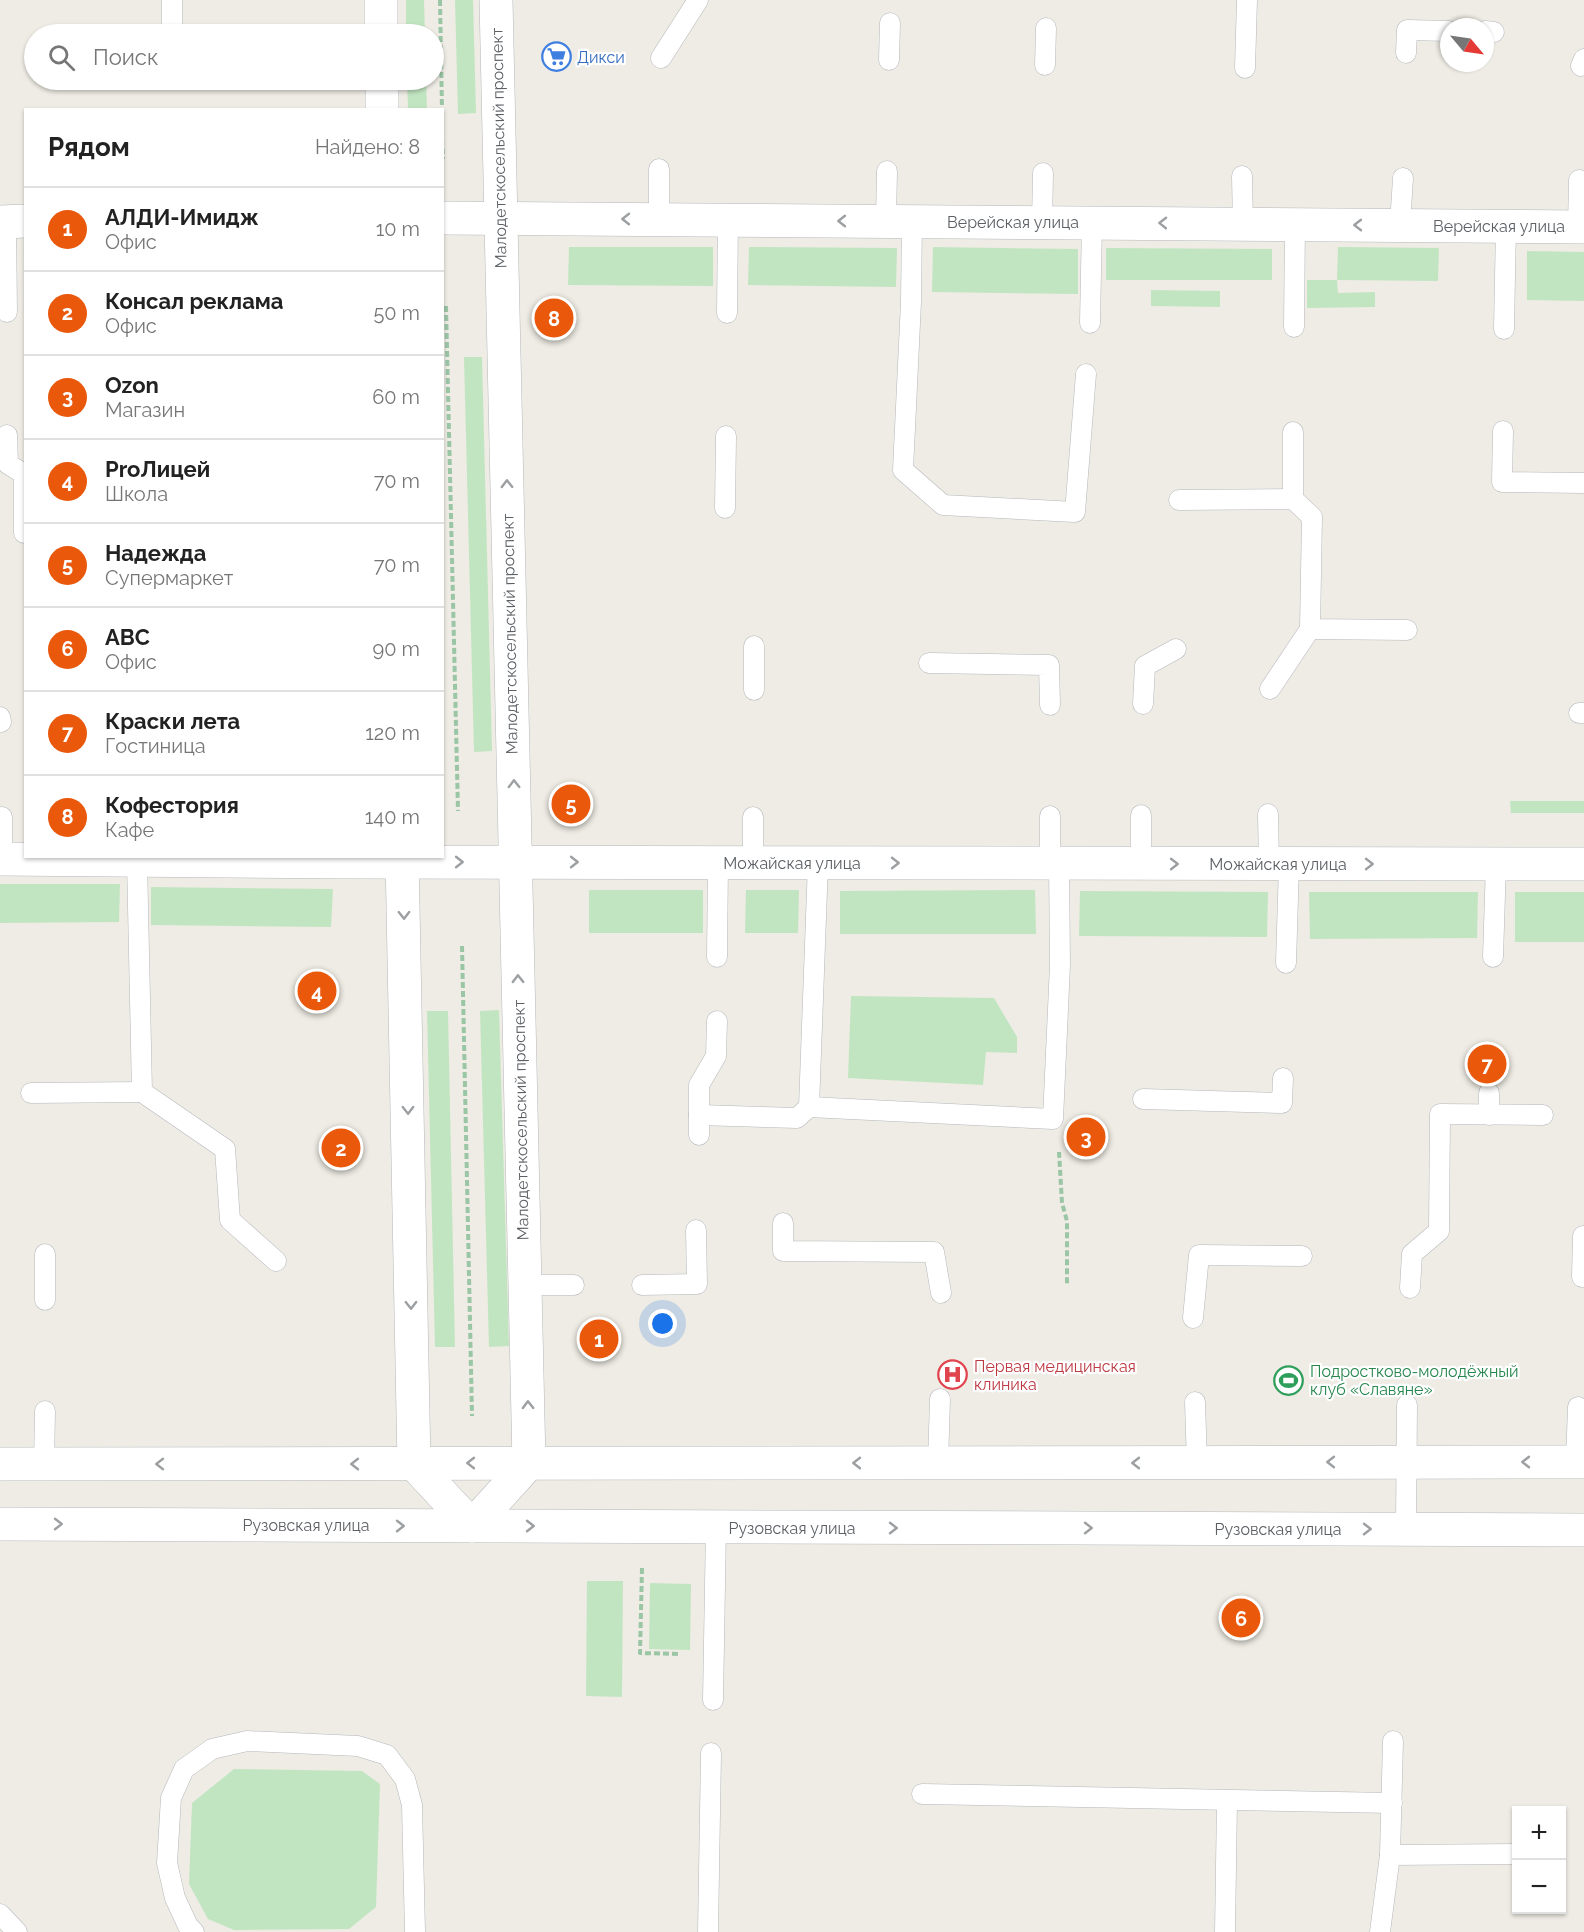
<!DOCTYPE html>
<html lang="ru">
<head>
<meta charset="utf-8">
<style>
  :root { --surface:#fff; --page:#f2f2f2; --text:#222; --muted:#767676; --line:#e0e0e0; --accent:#ea580c }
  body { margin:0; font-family:Raleway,sans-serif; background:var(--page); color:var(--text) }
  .controls { position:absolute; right:18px; bottom:18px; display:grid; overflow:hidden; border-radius:0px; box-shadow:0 2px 4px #0004 }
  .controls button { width:54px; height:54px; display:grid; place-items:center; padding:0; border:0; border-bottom:2px solid var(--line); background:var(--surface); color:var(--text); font:30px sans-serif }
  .compass { position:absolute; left:1440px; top:18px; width:54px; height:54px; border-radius:50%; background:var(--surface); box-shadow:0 2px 4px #0004; rotate:119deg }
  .you { position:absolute; left:663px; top:1324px; width:21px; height:21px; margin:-15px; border:4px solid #fff; border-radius:50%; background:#1a73e8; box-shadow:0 0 0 9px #1a73e833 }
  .badge { display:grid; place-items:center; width:39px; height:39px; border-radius:50%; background:var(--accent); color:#fff; font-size:20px; font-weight:700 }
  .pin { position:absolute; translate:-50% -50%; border:3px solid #fff; box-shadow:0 2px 6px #0006 }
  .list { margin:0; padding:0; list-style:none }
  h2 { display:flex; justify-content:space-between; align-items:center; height:78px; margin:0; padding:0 24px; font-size:26px }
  h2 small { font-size:20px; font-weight:400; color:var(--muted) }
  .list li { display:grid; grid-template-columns:39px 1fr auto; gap:18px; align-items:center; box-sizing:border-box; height:84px; padding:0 24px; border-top:2px solid var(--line) }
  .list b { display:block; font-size:22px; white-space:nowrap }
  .list p { margin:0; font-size:20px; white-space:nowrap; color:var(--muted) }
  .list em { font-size:20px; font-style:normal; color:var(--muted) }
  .icon { flex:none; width:33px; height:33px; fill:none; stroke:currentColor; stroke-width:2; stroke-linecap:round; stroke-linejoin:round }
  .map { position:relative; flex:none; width:1584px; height:1932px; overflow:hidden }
  .search { position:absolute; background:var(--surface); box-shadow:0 2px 4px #0004; left:24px; top:24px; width:420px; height:66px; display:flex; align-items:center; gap:15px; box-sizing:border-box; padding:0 21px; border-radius:33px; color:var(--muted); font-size:22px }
  .panel { position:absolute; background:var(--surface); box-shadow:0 2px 4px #0004; left:24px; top:108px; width:420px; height:750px; border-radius:0px }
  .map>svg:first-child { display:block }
  .green { fill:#c2e5c1 }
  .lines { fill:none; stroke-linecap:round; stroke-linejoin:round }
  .service-casing { stroke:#b5b7bb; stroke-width:21 }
  .minor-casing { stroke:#b5b7bb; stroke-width:34 }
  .tertiary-casing { stroke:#b5b7bb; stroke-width:34 }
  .path { stroke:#9bc6a6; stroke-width:4; stroke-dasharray:6 3; stroke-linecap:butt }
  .service { stroke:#fff; stroke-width:20 }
  .minor { stroke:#fff; stroke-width:33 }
  .tertiary { stroke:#fff; stroke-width:33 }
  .oneway { stroke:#9da0a3 }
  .labels { text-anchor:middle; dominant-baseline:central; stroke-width:4.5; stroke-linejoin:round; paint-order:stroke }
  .shop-label { font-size:16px; fill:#366cbe; stroke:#fff; text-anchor:start }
  .street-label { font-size:16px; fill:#5c6065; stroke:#fff }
  .health-label { font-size:16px; fill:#be3a42; stroke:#fff; text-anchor:start }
  .leisure-label { font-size:16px; fill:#27864d; stroke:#fff; text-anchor:start }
</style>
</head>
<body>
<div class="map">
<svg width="1584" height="1932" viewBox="0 0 1584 1932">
  <rect width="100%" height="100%" fill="#eeece4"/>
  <g class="green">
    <path d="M406 0H424L425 34H406Z"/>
    <path d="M455 0H473L476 113 458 114Z"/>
    <path d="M407 80H426L427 109H408Z"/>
    <path d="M569 247H713V286L568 285Z"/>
    <path d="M749 247 897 248 896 287 748 285Z"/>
    <path d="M933 247 1078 249V294L932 292Z"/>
    <path d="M1338 247 1439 248 1438 281 1337 280 1338 293 1375 292V307L1307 308V280H1337Z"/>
    <path d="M1106 248 1272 249V280H1106Z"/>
    <path d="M1527 251 1584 252V301L1527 300Z"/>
    <path d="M1151 290 1220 291V307L1151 306Z"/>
    <path d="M464 357H482L492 751 474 752Z"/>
    <path d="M1510 801H1584V813H1511Z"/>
    <path d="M120 884 119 922 0 923V884Z"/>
    <path d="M151 887 333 889 331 927 151 925Z"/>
    <rect x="589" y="890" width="114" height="43"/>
    <path d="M746 890H799L798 933H745Z"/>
    <path d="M1035 890 1036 934H840V891Z"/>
    <path d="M1080 891 1268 892 1267 937 1079 936Z"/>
    <path d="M1309 892H1478L1477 938 1310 939Z"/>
    <rect x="1515" y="892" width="69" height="50"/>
    <path d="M851 996 994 998 1017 1037V1053L986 1052 983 1085 848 1078Z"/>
    <path d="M499 1010 509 1346 489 1347 480 1011Z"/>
    <path d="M427 1011H448L455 1347H435Z"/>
    <path d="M587 1581H623L622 1697 586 1696Z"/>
    <path d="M650 1583 691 1584 690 1650 649 1649Z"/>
    <path d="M234 1769 362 1771 380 1784 376 1907 349 1929 234 1930 208 1919 189 1884 192 1803Z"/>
  </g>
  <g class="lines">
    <defs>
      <g id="service">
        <path d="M1485 31 1494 32"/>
        <path d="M172 34V0"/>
        <path d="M1406 53 1407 30 1449 31"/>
        <path d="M661 58 698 0"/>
        <path d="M889 60 890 23"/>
        <path d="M1045 65 1046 28"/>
        <path d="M1581 66 1584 59"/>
        <path d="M1245 68 1247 0"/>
        <path d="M1242 176 1243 224"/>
        <path d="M659 219V169"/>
        <path d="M6 221 7 312"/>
        <path d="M886 221 887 171"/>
        <path d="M912 221 911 302 903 470 943 505 1075 512 1086 374"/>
        <path d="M1042 223 1043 173"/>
        <path d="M1400 225 1403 178"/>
        <path d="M1578 226 1579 180"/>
        <path d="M727 313 728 220"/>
        <path d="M1090 323 1092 223"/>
        <path d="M1294 327 1295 224"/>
        <path d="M1504 329 1506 226"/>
        <path d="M1503 431 1502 482 1584 483"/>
        <path d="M7 435 8 464 24 474V533"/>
        <path d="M1293 499V432"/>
        <path d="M1179 500 1293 499 1312 517 1310 629 1407 630"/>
        <path d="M725 508 726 436"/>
        <path d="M929 663 1049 665 1050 705"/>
        <path d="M1270 689 1310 629"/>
        <path d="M754 690V646"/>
        <path d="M1143 704 1145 666 1176 649"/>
        <path d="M1579 713H1584"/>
        <path d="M0 717 1 722"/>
        <path d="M1268 814 1269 864"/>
        <path d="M1050 816V863"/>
        <path d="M753 817V863"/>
        <path d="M2 859V817"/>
        <path d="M137 860 142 1092 225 1149 230 1220 276 1261"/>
        <path d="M818 863 809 1107 1053 1119 1060 965 1059 863"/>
        <path d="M1141 863V815"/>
        <path d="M717 957 718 863"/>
        <path d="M1493 957 1496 864"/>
        <path d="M1286 963 1289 864"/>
        <path d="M31 1093 142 1092"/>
        <path d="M1143 1099 1282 1103 1283 1078"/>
        <path d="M699 1115 797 1118 809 1107"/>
        <path d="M1489 1115V1093"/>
        <path d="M699 1135V1085L716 1056 717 1021"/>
        <path d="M783 1223V1251L934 1252 941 1293"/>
        <path d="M1582 1277 1583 1236"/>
        <path d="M525 1285H574"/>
        <path d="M642 1285 697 1284 696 1230"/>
        <path d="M1410 1288 1412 1254 1439 1231 1440 1114 1543 1115"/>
        <path d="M45 1300V1254"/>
        <path d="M1193 1318 1199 1255 1302 1256"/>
        <path d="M1195 1402 1197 1463"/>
        <path d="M1576 1462 1578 1407"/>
        <path d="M938 1463 940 1399"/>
        <path d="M44 1464 45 1411"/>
        <path d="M1406 1529 1407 1405"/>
        <path d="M713 1700 716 1527"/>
        <path d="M922 1794 1392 1803"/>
        <path d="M1390 1855 1516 1854"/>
        <path d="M0 1914 17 1932"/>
        <path d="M194 1932 188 1926 175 1898 167 1863 171 1798 184 1769 212 1749 247 1741 358 1746 387 1755 405 1779 412 1805 415 1932"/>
        <path d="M708 1932 711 1753"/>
        <path d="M1225 1932 1227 1801"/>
        <path d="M1380 1932 1390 1855 1393 1741"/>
      </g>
      <g id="minor">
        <path d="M381 0V34"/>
        <path d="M382 80V110"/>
        <path d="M442 218 1584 227"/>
        <path d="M0 222 26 221"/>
        <path d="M402 856 414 1464 472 1526 529 1463 496 0"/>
        <path d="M0 859 349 862 1584 864"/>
      </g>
      <g id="tertiary">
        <path d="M0 1464 1584 1462"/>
        <path d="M0 1524 1584 1530"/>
      </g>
    </defs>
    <use href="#service" class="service-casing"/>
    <use href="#minor" class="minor-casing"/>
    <use href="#tertiary" class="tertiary-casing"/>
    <g class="path">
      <path d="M440 0 442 110"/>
      <path d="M442 139 443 159"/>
      <path d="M446 306 458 811"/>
      <path d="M462 946 472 1416"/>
      <path d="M1059 1152 1062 1203 1067 1221V1284"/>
      <path d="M642 1568 640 1653 679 1654"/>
    </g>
    <use href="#service" class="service"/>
    <use href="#minor" class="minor"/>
    <use href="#tertiary" class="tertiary"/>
  </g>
  <defs><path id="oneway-chevron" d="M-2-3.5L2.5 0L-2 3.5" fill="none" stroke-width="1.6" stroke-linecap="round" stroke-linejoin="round" transform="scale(1.5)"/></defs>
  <g class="oneway">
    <use href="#oneway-chevron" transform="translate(626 219) rotate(-180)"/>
    <use href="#oneway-chevron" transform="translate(842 221) rotate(-180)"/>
    <use href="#oneway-chevron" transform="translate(1163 223) rotate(-179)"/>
    <use href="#oneway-chevron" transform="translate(1358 225) rotate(-180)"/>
    <use href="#oneway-chevron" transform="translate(507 484) rotate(-91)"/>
    <use href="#oneway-chevron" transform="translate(514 784) rotate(-91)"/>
    <use href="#oneway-chevron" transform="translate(459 862)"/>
    <use href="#oneway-chevron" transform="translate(574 862)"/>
    <use href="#oneway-chevron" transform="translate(895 863)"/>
    <use href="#oneway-chevron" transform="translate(1174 864)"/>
    <use href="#oneway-chevron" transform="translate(1369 864)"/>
    <use href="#oneway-chevron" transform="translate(404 915) rotate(89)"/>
    <use href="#oneway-chevron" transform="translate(518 979) rotate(-91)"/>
    <use href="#oneway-chevron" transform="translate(408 1110) rotate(89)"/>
    <use href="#oneway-chevron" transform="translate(411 1305) rotate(89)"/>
    <use href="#oneway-chevron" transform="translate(528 1405) rotate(-91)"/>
    <use href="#oneway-chevron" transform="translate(1331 1462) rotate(180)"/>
    <use href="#oneway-chevron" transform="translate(1526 1462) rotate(180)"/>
    <use href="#oneway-chevron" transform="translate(471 1463) rotate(180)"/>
    <use href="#oneway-chevron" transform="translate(857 1463) rotate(180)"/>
    <use href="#oneway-chevron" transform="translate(1136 1463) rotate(180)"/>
    <use href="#oneway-chevron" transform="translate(160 1464) rotate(180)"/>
    <use href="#oneway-chevron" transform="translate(355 1464) rotate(180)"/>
    <use href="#oneway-chevron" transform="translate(58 1524)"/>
    <use href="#oneway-chevron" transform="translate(400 1526)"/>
    <use href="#oneway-chevron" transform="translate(530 1526)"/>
    <use href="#oneway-chevron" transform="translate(893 1528)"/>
    <use href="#oneway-chevron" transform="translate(1088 1528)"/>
    <use href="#oneway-chevron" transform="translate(1367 1529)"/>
  </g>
  <defs>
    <symbol id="supermarket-ring" viewBox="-11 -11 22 22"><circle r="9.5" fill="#fff" stroke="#3f7fe0" stroke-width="1.5"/><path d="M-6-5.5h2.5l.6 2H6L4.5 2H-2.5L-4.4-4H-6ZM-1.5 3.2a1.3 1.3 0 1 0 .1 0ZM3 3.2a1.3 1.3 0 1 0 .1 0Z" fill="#3f7fe0"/></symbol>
    <symbol id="hospital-ring" viewBox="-11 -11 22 22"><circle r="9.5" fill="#fff" stroke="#e0444e" stroke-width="1.5"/><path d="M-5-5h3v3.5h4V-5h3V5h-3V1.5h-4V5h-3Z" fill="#e0444e"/></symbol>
    <symbol id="stadium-ring" viewBox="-11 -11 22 22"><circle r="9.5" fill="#fff" stroke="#2e9e5b" stroke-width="1.5"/><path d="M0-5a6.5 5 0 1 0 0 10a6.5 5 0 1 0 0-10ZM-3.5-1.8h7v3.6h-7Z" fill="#2e9e5b"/></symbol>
  </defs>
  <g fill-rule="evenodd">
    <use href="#supermarket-ring" x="540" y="40" width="33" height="33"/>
    <use href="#hospital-ring" x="936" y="1358" width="33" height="33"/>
    <use href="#stadium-ring" x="1272" y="1364" width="33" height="33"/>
  </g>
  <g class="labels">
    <g class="shop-label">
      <text x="577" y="57">Дикси</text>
    </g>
    <g class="street-label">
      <text transform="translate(499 148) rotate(-91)">Малодетскосельский проспект</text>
      <text x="1013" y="222">Верейская улица</text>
      <text x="1499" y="226">Верейская улица</text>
      <text transform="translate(510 634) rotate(-91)">Малодетскосельский проспект</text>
      <text x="792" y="863">Можайская улица</text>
      <text x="1278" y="864">Можайская улица</text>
      <text transform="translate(521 1120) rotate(-91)">Малодетскосельский проспект</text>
      <text x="306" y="1525">Рузовская улица</text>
      <text x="792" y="1528">Рузовская улица</text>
      <text x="1278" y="1529">Рузовская улица</text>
    </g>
    <g class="health-label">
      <text x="974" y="1366">Первая медицинская<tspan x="974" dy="18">клиника</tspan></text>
    </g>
    <g class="leisure-label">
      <text x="1310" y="1371">Подростково-молодёжный<tspan x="1310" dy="18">клуб «Славяне»</tspan></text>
    </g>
  </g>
</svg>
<div class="controls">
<button>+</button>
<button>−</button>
</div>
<svg class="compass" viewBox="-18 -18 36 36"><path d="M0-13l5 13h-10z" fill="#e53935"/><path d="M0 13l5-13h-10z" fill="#767676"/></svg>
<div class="you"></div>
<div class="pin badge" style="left:599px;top:1339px">1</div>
<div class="pin badge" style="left:341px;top:1148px">2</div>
<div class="pin badge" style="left:1086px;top:1137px">3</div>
<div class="pin badge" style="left:317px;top:991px">4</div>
<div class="pin badge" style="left:571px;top:804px">5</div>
<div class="pin badge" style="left:1241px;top:1618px">6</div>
<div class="pin badge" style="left:1487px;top:1064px">7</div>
<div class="pin badge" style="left:554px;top:318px">8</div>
<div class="search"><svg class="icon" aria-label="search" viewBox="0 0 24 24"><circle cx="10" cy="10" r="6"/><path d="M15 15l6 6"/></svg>Поиск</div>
<section class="panel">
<h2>Рядом<small>Найдено: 8</small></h2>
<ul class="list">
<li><span class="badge">1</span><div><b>АЛДИ-Имидж</b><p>Офис</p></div><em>10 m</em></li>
<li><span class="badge">2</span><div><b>Консал реклама</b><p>Офис</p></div><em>50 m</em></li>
<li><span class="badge">3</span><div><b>Ozon</b><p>Магазин</p></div><em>60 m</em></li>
<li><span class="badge">4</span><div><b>ProЛицей</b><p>Школа</p></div><em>70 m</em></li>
<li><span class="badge">5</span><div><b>Надежда</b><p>Супермаркет</p></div><em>70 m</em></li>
<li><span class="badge">6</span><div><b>АВС</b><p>Офис</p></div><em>90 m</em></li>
<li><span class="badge">7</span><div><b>Краски лета</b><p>Гостиница</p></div><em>120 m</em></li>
<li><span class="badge">8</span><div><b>Кофестория</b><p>Кафе</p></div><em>140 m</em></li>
</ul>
</section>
</div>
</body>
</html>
